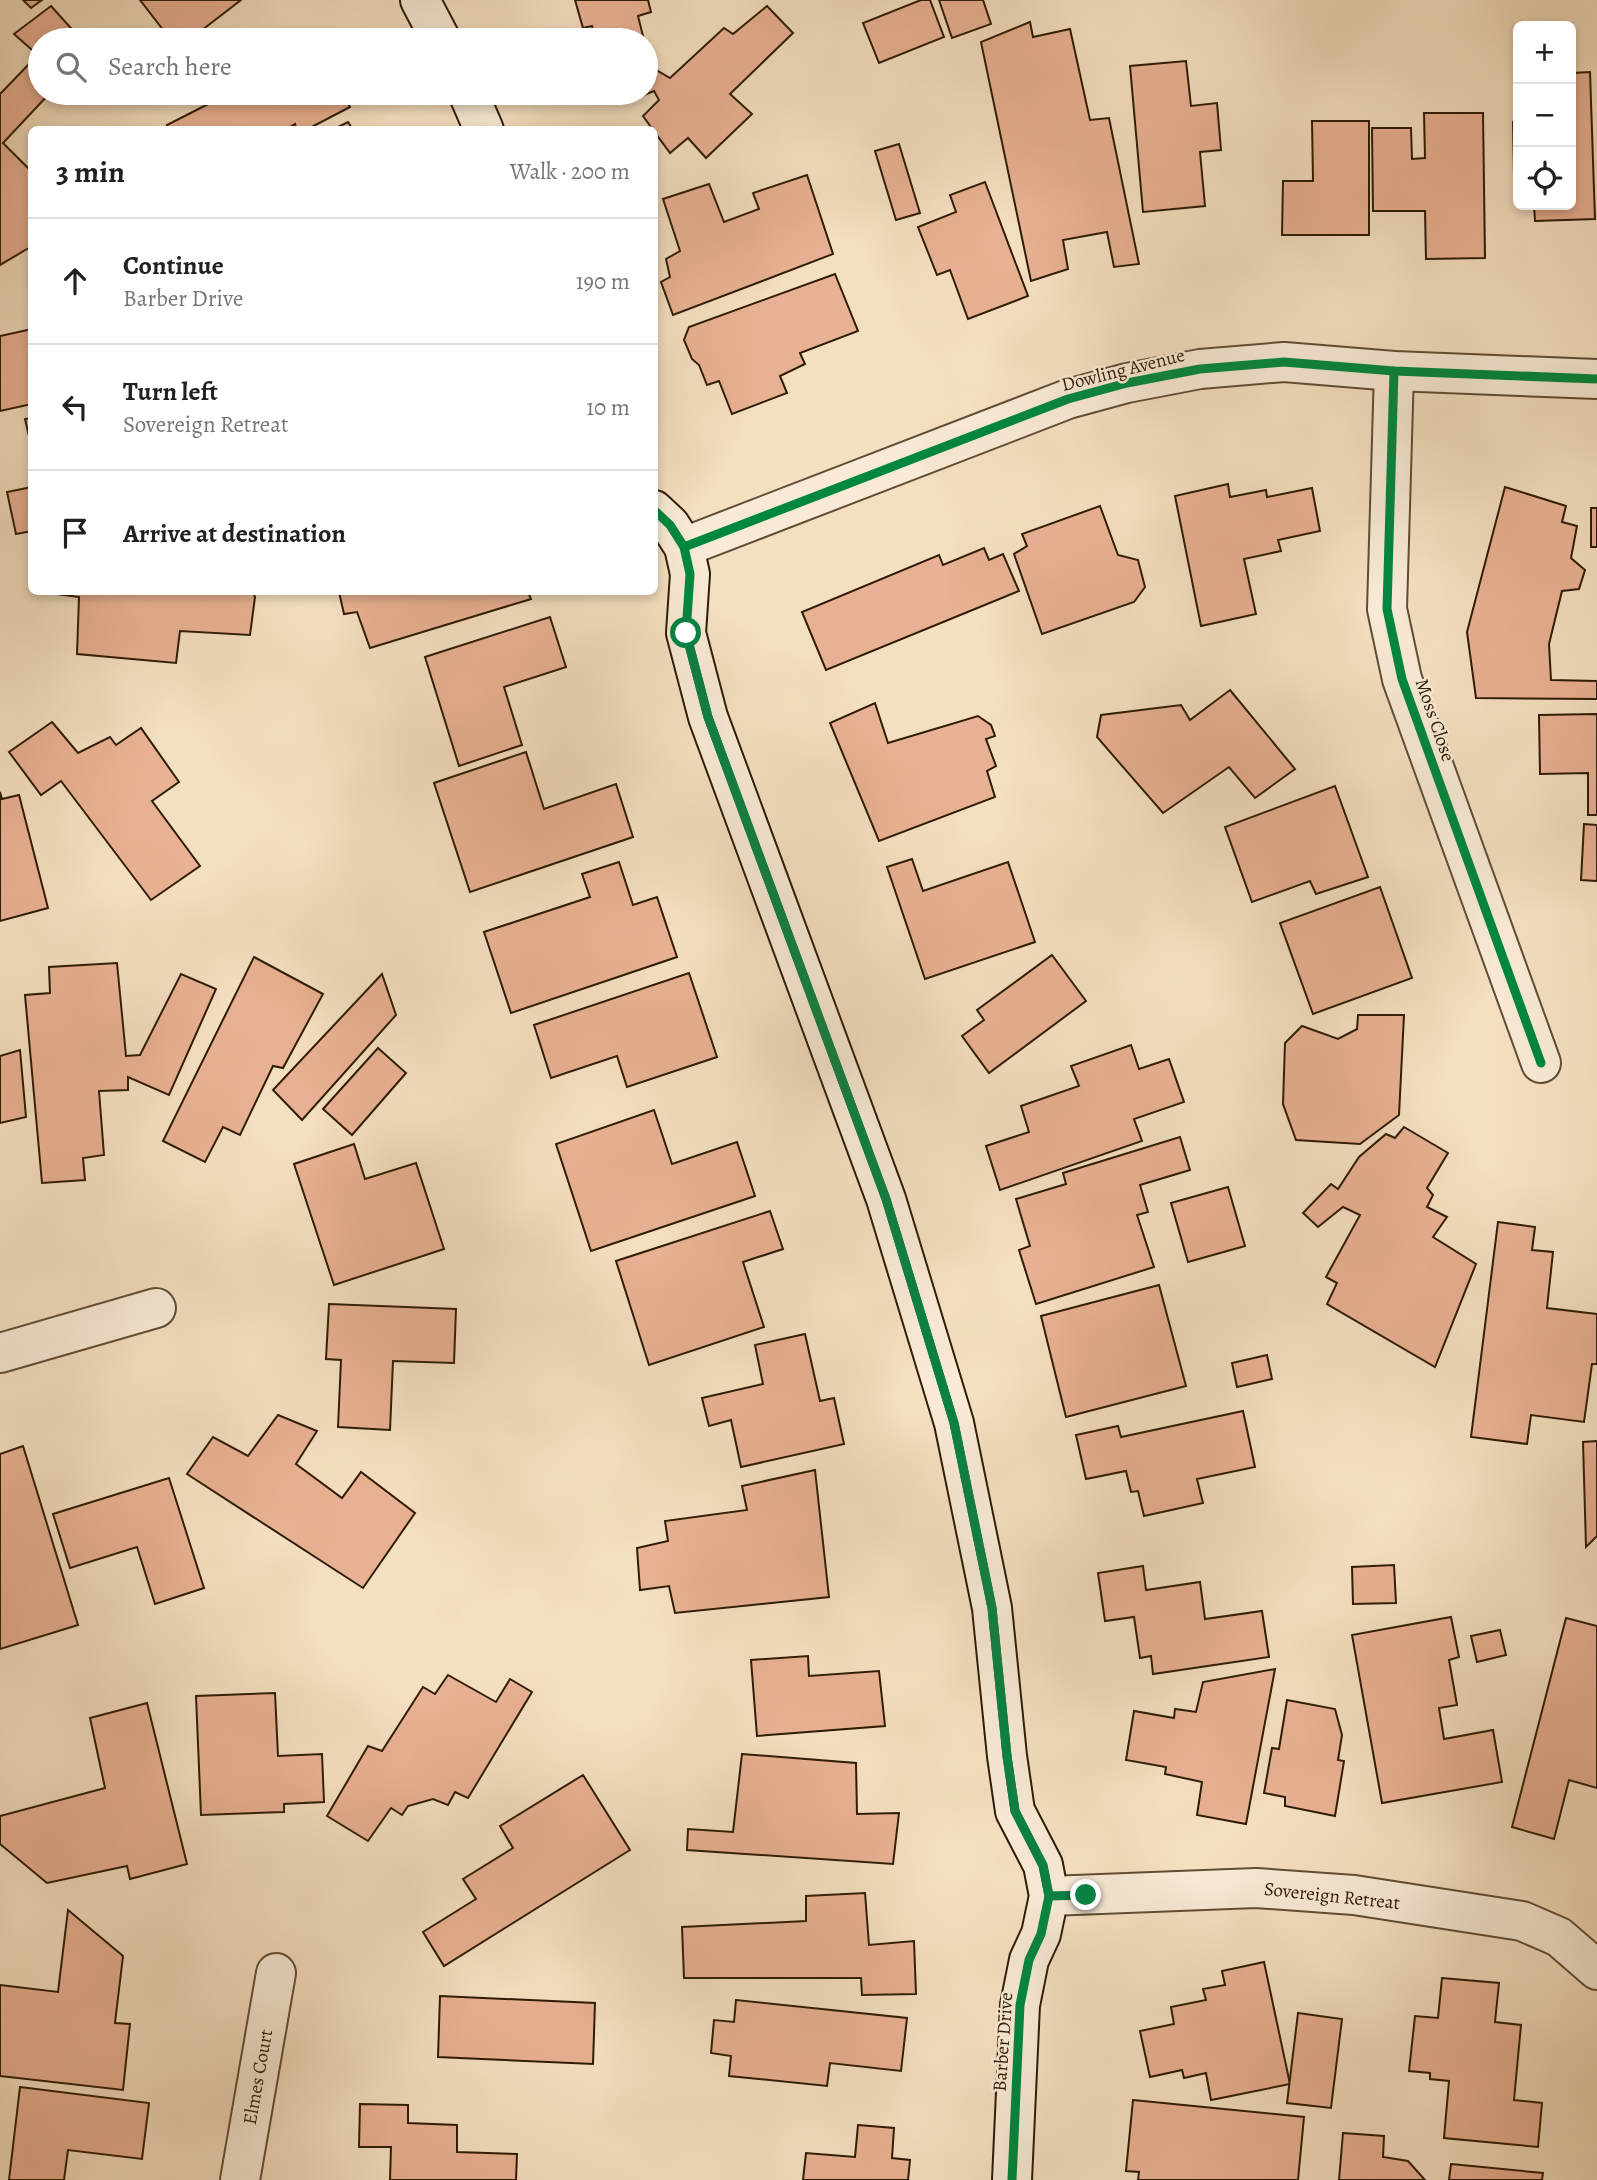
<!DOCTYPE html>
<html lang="en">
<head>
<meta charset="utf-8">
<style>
  :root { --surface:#fff; --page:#f6f6f6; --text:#202124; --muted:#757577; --line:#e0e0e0 }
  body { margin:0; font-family:Alegreya,serif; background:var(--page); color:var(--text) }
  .controls { position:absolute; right:21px; top:21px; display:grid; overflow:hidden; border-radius:10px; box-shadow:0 4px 10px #0003 }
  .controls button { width:63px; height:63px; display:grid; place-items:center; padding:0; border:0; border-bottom:2px solid var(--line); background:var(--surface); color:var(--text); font:35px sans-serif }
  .stop { position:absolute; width:21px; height:21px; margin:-16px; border:5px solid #0b8043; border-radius:50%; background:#fff }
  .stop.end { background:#0b8043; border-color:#fff; box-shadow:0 2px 7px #0008 }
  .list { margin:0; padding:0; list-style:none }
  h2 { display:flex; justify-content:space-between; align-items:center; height:91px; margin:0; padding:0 28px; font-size:30px }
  h2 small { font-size:23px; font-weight:400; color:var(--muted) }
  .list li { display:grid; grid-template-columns:46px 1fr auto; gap:21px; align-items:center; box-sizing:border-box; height:126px; padding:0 28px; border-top:2px solid var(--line) }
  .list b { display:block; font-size:26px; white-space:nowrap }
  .list p { margin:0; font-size:23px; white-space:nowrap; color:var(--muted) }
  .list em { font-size:23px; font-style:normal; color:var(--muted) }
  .icon { flex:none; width:38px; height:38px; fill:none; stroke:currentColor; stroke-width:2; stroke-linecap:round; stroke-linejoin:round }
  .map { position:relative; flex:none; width:1597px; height:2180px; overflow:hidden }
  .search { position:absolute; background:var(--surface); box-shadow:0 4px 10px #0003; left:28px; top:28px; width:630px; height:77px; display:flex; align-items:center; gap:18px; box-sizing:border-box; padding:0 24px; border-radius:38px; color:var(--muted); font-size:26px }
  .panel { position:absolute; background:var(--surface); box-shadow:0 4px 10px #0003; left:28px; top:126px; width:630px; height:469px; border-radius:10px }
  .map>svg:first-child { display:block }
  .building { fill:#e9b193; stroke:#2e1c04; stroke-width:2 }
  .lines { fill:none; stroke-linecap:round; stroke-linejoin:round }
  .street-casing { stroke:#604d33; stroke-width:42 }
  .secondary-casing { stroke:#2e1c04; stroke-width:42 }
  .street { stroke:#f8ead6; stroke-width:38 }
  .secondary { stroke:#f8ead6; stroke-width:38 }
  .cycleway-casing { stroke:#f8ead6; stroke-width:13 }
  .cycleway { stroke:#00873e; stroke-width:9 }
  .route { stroke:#0b8043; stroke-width:9 }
  .labels { text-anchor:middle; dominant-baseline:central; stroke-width:5; stroke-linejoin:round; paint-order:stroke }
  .street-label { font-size:19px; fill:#2e1c04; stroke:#f8ead6 }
</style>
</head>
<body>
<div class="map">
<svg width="1597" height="2180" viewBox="0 0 1597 2180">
  <rect width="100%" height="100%" fill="#f4dfc0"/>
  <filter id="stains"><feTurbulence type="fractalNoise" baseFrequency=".00286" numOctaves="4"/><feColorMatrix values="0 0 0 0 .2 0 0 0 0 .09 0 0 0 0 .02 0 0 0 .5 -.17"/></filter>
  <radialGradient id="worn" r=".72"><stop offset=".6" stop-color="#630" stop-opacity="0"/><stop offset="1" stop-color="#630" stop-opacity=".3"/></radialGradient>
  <g class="building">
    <path d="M23 0H42L31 8Z"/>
    <path d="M140 0H241L189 40H171Z"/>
    <path d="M575 0H648L651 12 638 16 644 40H595L592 26 583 28Z"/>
    <path d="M921 0H930L944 37 879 63 863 23Z"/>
    <path d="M939 0H983L991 24 952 38Z"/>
    <path d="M51 6 79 37 75 40H40V57L14 34Z"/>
    <path d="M767 6 793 33 730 94 752 114 706 158 688 138 670 153 643 116 659 100 654 91 626 102 622 93H646V64L670 78 724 28 733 34Z"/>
    <path d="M1030 22 1033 37 1070 29 1090 120 1109 118 1139 264 1114 267 1107 232 1063 240 1068 269 1031 281 981 42Z"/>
    <path d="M1186 61 1191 106 1217 103 1221 150 1200 152 1205 206 1143 212 1130 66Z"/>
    <path d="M31 62 40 71V93H50L3 143 32 172V246L0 265V94Z"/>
    <path d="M1590 72 1595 219 1535 221 1534 205H1571V73Z"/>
    <path d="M218 93H343L350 107 306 130H297L295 124 285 130H169L167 125 220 98Z"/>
    <path d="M1424 113H1483L1485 258 1426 259 1425 211H1373L1372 128H1411L1412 159 1425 158Z"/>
    <path d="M1312 121H1369V235H1282L1283 181H1313Z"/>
    <path d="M348 122 353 130H332Z"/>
    <path d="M1513 122H1518V175H1514Z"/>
    <path d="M899 144 920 213 896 220 875 151Z"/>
    <path d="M807 175 833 254 673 315 661 282 670 277 666 259 680 251 663 199 709 184 724 222 759 209 753 193Z"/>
    <path d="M985 182 1028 296 968 319 950 270 937 275 918 227 956 212 950 195Z"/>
    <path d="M835 274 858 331 800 353 805 364 780 376 787 393 732 414 719 381 707 385 699 365 692 359 684 340 689 327Z"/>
    <path d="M32 329V404L0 411V336Z"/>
    <path d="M32 418V449L25 419Z"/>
    <path d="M1228 484 1230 497 1266 490 1267 497 1312 488 1320 531 1278 540 1281 551 1244 559 1256 614 1201 626 1175 496Z"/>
    <path d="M32 487V531L16 534 7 492Z"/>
    <path d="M1505 487 1566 506 1562 522 1577 526 1571 558 1585 570 1579 589 1562 591 1549 644 1551 680 1597 681V699L1476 698 1467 632Z"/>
    <path d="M1100 506 1118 555 1138 560 1145 587 1134 602 1042 634 1014 554 1027 546 1022 534Z"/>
    <rect x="1591" y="508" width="6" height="39"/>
    <path d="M984 548 989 560 1003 554 1019 591 826 670 802 612 939 555 943 565Z"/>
    <path d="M42 592H253L255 597 250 635 180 631 176 663 77 654 79 597Z"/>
    <path d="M339 592H528L531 599 370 648 357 612 344 614Z"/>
    <path d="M550 617 566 667 504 687 522 745 459 766 425 657Z"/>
    <path d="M1230 690 1295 769 1255 798 1229 767 1163 813 1097 737 1101 715 1181 705 1190 720Z"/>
    <path d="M875 703 888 743 978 716 991 725 995 736 986 739 996 766 987 771 995 797 879 841 830 723Z"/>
    <path d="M1597 714V815H1588V773L1540 774 1539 715Z"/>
    <path d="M52 722 78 753 110 737 116 745 141 728 179 782 152 801 200 866 151 900 61 781 41 795 9 752Z"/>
    <path d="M526 752 544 809 616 784 633 837 470 892 434 783Z"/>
    <path d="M1335 786 1368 877 1316 894 1310 881 1252 902 1225 827Z"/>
    <path d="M0 792 2 799 19 795 48 908 0 921Z"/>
    <path d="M1584 824 1597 825V881L1581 880Z"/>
    <path d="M912 859 923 891 1008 862 1035 942 925 979 887 867Z"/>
    <path d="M619 862 633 905 657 897 677 957 511 1013 484 932 590 897 582 874Z"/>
    <path d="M1380 887 1412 978 1313 1014 1280 923Z"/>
    <path d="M1052 955 1086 1001 989 1073 962 1036 984 1020 977 1010Z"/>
    <path d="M254 957 323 994 283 1068 273 1066 240 1135 223 1127 205 1162 163 1141Z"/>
    <path d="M117 963 126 1056 140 1055 181 974 216 989 169 1095 128 1077V1090L99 1091 104 1155 83 1158 85 1180 42 1183 25 995 50 993 49 967Z"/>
    <path d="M689 973 717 1057 627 1087 617 1056 551 1078 534 1025Z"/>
    <path d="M382 974 396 1015 302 1120 273 1090Z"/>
    <path d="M1358 1015H1404L1399 1115 1360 1144 1296 1140 1283 1104 1285 1043 1302 1026 1338 1039 1357 1029Z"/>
    <path d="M1131 1045 1139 1069 1169 1059 1184 1102 1134 1119 1142 1141 1000 1190 986 1146 1029 1132 1021 1106 1079 1086 1071 1066Z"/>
    <path d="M378 1048 406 1073 352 1135 323 1109Z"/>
    <path d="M20 1050 26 1117 0 1123V1056Z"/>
    <path d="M654 1110 672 1164 737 1142 755 1196 591 1251 556 1144Z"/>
    <path d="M1404 1127 1448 1153 1427 1188 1433 1195 1427 1207 1447 1217 1433 1237 1476 1264 1435 1367 1327 1304 1337 1283 1326 1277 1360 1215 1343 1207 1318 1227 1303 1213 1331 1184 1338 1189 1359 1157 1386 1134 1395 1138Z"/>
    <path d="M1180 1137 1190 1170 1140 1185 1148 1212 1137 1215 1154 1267 1036 1304 1019 1250 1030 1246 1016 1199 1066 1184 1063 1173Z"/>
    <path d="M354 1144 365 1179 416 1163 444 1249 334 1285 294 1164Z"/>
    <path d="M1228 1187 1245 1246 1188 1262 1171 1203Z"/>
    <path d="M770 1211 783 1249 743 1262 764 1327 649 1365 616 1261Z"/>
    <path d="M1498 1222 1535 1227 1532 1250 1553 1252 1547 1308 1597 1314V1364H1592L1584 1422 1531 1415 1527 1444 1471 1437Z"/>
    <path d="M1159 1285 1186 1386 1066 1417 1041 1316Z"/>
    <path d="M329 1304 456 1309 454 1363 393 1361 390 1430 338 1427 341 1360 326 1359Z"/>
    <path d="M805 1334 820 1401 834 1398 844 1444 741 1467 731 1420 709 1426 702 1398 763 1384 755 1345Z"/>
    <path d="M1267 1355 1272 1379 1237 1387 1232 1363Z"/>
    <path d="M1243 1411 1255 1467 1197 1479 1203 1503 1144 1516 1138 1491 1131 1492 1126 1471 1086 1479 1076 1435 1118 1426 1121 1437Z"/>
    <path d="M278 1415 317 1431 296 1464 342 1498 361 1472 415 1513 363 1588 187 1474 213 1437 248 1456Z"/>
    <path d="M1597 1441V1536L1586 1547 1583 1442Z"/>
    <path d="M23 1446 78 1625 0 1649V1454Z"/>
    <path d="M815 1470 829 1597 675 1613 669 1586 640 1590 637 1548 668 1541 665 1521 747 1510 742 1486Z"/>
    <path d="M169 1478 204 1588 155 1604 137 1547 70 1568 53 1514Z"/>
    <path d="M1394 1565 1396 1603 1353 1604 1352 1567Z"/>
    <path d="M1143 1566 1146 1590 1200 1582 1205 1619 1262 1611 1269 1657 1153 1674 1151 1656 1140 1658 1134 1617 1105 1621 1098 1573Z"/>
    <path d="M1451 1617 1459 1657 1449 1660 1457 1705 1439 1708 1444 1739 1493 1730 1502 1782 1382 1803 1352 1635Z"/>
    <path d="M1566 1618 1597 1626V1788L1569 1780 1554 1839 1512 1827Z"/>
    <path d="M1500 1630 1506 1655 1477 1662 1471 1636Z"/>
    <path d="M808 1656 809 1676 879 1671 885 1726 757 1736 751 1660Z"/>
    <path d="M1275 1669 1246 1824 1197 1815 1202 1782 1165 1774 1166 1767 1126 1760 1134 1711 1174 1718 1175 1709 1196 1712 1203 1682Z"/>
    <path d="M448 1675 496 1702 510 1679 532 1692 468 1798 455 1792 448 1805 433 1799 408 1806 402 1815 391 1808 368 1841 327 1816 368 1746 382 1751 423 1687 435 1694Z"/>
    <path d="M275 1693 278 1756 322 1754 324 1802 284 1804V1812L201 1815 196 1696Z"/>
    <path d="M1287 1700 1335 1709 1342 1735 1338 1760 1344 1761 1335 1816 1285 1806V1797L1264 1793 1272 1748 1279 1749Z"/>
    <path d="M147 1703 187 1864 130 1879 127 1866 47 1883 0 1844V1816L105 1788 90 1718Z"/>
    <path d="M742 1754 856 1763 857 1814 899 1813 893 1864 687 1850 688 1829 733 1832Z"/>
    <path d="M583 1775 630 1850 444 1966 423 1932 476 1899 463 1879 513 1848 500 1826Z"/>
    <path d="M865 1893 869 1945 914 1941 916 1994 862 1995 861 1978H684L682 1927 806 1921V1896Z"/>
    <path d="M68 1910 123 1956 115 2023 130 2024 123 2090 0 2076V1985L58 1992Z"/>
    <path d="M1264 1962 1290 2084 1211 2100 1206 2073 1184 2078 1182 2070 1150 2077 1140 2031 1174 2024 1171 2007 1206 2000 1203 1989 1225 1985 1222 1971Z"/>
    <path d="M1442 1978 1499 1983 1495 2022 1521 2025 1514 2100 1542 2103 1538 2147 1444 2138 1449 2081 1430 2079V2073L1409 2071 1415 2016 1438 2018Z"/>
    <path d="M440 1996 595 2003 593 2064 438 2057Z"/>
    <path d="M736 2000 907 2018 901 2071 830 2063 827 2086 729 2076 731 2056 711 2053 714 2020 734 2022Z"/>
    <path d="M1298 2013 1342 2019 1331 2108 1287 2103Z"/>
    <path d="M20 2087 149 2103 142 2159 68 2150 64 2180H9Z"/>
    <path d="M1133 2100 1304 2117 1298 2180H1138L1139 2172 1126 2171Z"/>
    <path d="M360 2104 408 2105V2123L457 2125V2152L517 2154 516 2180H390L391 2147H359Z"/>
    <path d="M858 2125 894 2128 892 2158 910 2160 908 2180H803L806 2153 855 2157Z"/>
    <path d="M1343 2133 1384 2136 1383 2157 1408 2161 1425 2180H1339Z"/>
    <path d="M1451 2164 1543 2173 1542 2180H1449Z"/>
  </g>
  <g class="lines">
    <defs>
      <g id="street">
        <path d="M1394 371 1387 609 1402 679 1541 1063"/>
        <path d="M684 547 1068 399 1127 383 1200 369 1284 362 1394 371 1597 379"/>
        <path d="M0 1353 156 1308"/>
        <path d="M1049 1896 1256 1888 1354 1895 1522 1921 1559 1937 1597 1970"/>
        <path d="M240 2180 276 1973"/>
      </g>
      <g id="secondary">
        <path d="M420 0 441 40"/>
        <path d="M468 93 484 130"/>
        <path d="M654 510 670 525 684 547 690 574 686 633 708 717 886 1199 954 1423 992 1608 1007 1756 1015 1811 1043 1865 1049 1896 1041 1934 1029 1960 1020 2005 1012 2180"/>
      </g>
    </defs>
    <use href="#street" class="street-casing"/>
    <use href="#secondary" class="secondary-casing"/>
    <use href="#street" class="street"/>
    <use href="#secondary" class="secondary"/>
    <defs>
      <g id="cycleway">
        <path d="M1394 371 1387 609 1402 679 1541 1063"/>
        <path d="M654 510 670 525 684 547 690 574 686 633 708 717 886 1199 954 1423 992 1608 1007 1756 1015 1811 1043 1865 1049 1896 1041 1934 1029 1960 1020 2005 1012 2180"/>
        <path d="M684 547 1068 399 1127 383 1200 369 1284 362 1394 371 1597 379"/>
      </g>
    </defs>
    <use href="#cycleway" class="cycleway-casing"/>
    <use href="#cycleway" class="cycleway"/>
  </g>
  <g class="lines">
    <path class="route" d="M686 633 708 717 886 1199 954 1423 992 1608 1007 1756 1015 1811 1043 1866 1049 1896 1086 1895"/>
  </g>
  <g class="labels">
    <g class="street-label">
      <text transform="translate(1123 370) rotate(-14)">Dowling Avenue</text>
      <text transform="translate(1435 720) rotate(71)">Moss Close</text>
      <text transform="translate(1332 1896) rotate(6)">Sovereign Retreat</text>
      <text transform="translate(1003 2042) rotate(-86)">Barber Drive</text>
      <text transform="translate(258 2077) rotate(-80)">Elmes Court</text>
    </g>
  </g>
  <rect width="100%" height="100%" filter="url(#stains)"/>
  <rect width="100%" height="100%" fill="url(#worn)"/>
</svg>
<div class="controls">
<button>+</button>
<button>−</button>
<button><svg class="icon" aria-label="locate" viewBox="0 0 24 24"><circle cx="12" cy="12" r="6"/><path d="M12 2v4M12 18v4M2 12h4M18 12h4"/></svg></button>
</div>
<div class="stop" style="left:686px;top:633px"></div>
<div class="stop end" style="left:1086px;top:1895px"></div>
<div class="search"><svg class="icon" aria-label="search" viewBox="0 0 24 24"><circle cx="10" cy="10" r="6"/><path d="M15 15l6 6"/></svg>Search here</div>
<section class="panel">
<h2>3 min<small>Walk · 200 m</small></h2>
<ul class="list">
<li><svg class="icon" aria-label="ahead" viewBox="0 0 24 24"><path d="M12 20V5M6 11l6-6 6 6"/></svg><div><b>Continue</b><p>Barber Drive</p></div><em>190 m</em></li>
<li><svg class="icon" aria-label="left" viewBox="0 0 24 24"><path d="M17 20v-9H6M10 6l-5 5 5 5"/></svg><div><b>Turn left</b><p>Sovereign Retreat</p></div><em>10 m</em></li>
<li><svg class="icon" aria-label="arrive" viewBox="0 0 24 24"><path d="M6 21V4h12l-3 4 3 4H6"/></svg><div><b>Arrive at destination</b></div></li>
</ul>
</section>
</div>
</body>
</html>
